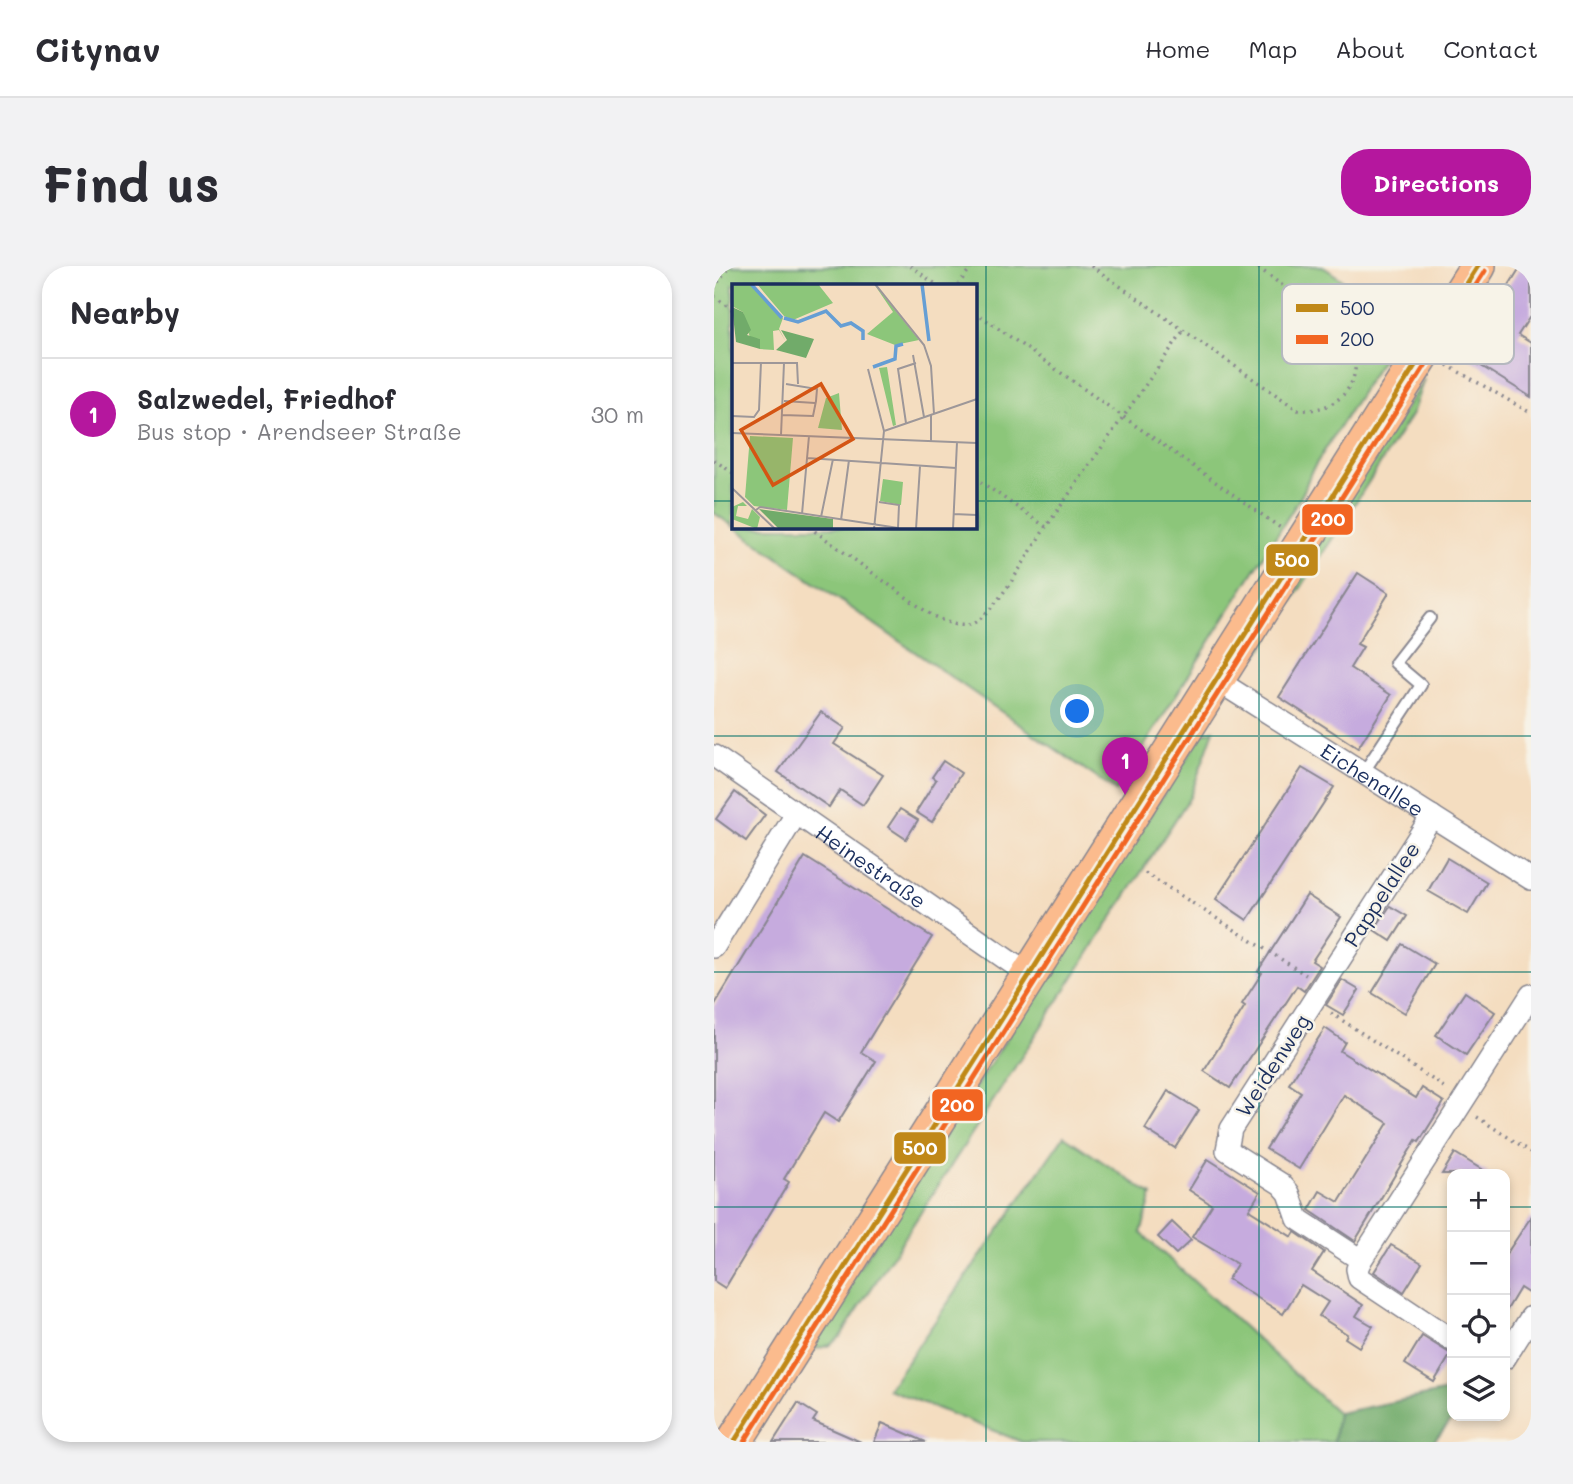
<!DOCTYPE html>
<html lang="en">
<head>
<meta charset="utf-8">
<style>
  :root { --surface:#fff; --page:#f2f2f3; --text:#2b2b33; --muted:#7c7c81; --line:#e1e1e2; --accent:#b5179e }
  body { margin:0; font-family:Mali,sans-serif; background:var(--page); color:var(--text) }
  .controls { position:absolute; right:21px; bottom:21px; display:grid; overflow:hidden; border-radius:14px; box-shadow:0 4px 10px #0003 }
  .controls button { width:63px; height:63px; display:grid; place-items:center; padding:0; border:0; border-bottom:2px solid var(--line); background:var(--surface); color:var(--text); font:35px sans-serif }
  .you { position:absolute; left:364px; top:446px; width:24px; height:24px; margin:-18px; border:5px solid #fff; border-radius:50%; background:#1a73e8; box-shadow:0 0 0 10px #1a73e833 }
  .badge { display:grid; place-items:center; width:46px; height:46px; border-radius:50%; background:var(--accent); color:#fff; font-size:23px; font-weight:700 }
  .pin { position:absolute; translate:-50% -58px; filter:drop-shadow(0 2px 4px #0008) }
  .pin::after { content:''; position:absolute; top:37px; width:24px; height:21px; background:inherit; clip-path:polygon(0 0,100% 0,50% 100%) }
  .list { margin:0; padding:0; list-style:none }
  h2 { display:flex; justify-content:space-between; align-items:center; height:91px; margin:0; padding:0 28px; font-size:30px }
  h2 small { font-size:23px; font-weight:400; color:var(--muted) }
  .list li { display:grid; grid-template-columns:46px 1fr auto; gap:21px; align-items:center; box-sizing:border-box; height:112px; padding:0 28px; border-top:2px solid var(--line) }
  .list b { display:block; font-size:26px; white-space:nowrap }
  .list p { margin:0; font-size:23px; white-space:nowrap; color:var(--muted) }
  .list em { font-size:23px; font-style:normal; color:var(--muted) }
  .icon { flex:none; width:38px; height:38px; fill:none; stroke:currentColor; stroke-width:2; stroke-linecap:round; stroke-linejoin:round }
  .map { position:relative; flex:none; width:817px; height:1176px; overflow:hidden; border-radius:28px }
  header { display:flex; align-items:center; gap:42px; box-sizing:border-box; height:98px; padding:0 35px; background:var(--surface); border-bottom:2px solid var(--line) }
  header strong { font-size:33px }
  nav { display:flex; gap:38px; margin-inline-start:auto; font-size:24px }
  .intro { display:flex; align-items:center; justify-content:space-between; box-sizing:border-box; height:168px; padding:0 42px }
  h1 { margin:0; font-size:49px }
  .button { padding:18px 32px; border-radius:28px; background:var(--accent); color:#fff; font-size:24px; font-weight:700 }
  main { display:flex; gap:42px; padding:0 42px }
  aside { flex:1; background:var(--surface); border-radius:28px; box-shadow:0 4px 10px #0003 }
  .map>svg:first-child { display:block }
  .green { fill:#8cc67a; stroke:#547a6c; stroke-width:2 }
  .forest { fill:#71ab6a; stroke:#466d64; stroke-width:2 }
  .building { fill:#c6abde }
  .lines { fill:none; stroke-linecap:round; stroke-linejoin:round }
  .lane-casing { stroke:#88868f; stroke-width:14 }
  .street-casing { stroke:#88868f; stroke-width:24 }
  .primary-casing { stroke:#88868f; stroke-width:38 }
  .path { stroke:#88868f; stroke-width:3.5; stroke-dasharray:2 5; stroke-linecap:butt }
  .lane { stroke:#fff; stroke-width:10 }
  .street { stroke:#fff; stroke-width:21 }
  .primary { stroke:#fbbb8d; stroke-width:35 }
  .bus-1-casing { stroke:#f7f3e8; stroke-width:10 }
  .bus-2-casing { stroke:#f7f3e8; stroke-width:10 }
  .bus-1 { stroke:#c08818; stroke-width:5 }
  .bus-2 { stroke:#f26522; stroke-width:5 }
  .grid { fill:none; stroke:#0f766e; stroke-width:2; stroke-opacity:0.55 }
  .labels { text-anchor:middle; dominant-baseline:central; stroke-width:5; stroke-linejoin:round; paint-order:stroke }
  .street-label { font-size:21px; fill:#1b2f5e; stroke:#f7f3e8 }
  .inset-river { fill:none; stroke:#659ed4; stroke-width:3.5 }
  .inset-road { fill:none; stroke:#9d9799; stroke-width:2 }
  .view { fill:#d45514; fill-opacity:0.15; stroke:#d45514; stroke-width:3.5 }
  .inset-edge { fill:none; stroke:#1b2f5e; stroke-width:3.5 }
  .key { fill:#f7f3e8; stroke:#b5b8bf; stroke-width:2 }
  .key-label { font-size:19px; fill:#1b2f5e }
  .line-badge { stroke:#f7f3e8; stroke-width:2.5 }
  .badge-label { font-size:19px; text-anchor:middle; font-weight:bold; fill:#fff }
</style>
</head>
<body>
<header>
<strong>Citynav</strong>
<nav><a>Home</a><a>Map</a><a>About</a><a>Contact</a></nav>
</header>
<div class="intro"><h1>Find us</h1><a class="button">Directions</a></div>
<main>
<aside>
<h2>Nearby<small></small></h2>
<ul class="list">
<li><span class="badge">1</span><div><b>Salzwedel, Friedhof</b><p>Bus stop · Arendseer Straße</p></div><em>30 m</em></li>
</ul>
</aside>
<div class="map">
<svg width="817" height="1176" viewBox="0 0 817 1176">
  <rect width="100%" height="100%" fill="#f7f3e8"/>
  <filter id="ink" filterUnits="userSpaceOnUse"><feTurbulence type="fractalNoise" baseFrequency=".0143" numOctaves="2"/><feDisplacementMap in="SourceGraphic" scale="14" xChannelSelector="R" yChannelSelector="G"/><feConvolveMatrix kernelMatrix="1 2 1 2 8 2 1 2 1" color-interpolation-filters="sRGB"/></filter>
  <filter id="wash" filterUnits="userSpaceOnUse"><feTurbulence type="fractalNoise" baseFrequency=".00686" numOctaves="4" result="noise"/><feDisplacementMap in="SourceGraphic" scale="28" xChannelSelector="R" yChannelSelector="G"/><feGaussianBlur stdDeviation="1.57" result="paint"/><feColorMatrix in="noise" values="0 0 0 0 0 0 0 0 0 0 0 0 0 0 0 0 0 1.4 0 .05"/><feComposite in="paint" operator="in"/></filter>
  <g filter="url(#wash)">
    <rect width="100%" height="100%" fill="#f4ddc0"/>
    <g class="green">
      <path d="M0 0H608L691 57 597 206 589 227 402 525 20 261H261V19H19V260L0 247Z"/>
      <path d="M710 113 698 148 542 392 550 362Z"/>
      <path d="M500 464 476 531 126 1071 116 1079 91 1086 489 467Z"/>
      <path d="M350 870 438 929 427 967 624 1147 620 1176H308L174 1123Z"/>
    </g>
    <path class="forest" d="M738 1124V1150H741L719 1176H620L624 1147Z"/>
    <g id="blocks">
      <g class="building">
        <path d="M807 0H817V49L804 69 817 77V131L751 90Z"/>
        <path d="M644 307 675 327 643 378 649 381 636 402 677 429 644 482 565 431Z"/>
        <path d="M107 446 131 462 120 478 169 509 149 539 126 524 115 541 64 506Z"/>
        <path d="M229 495 247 507 218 556 202 546 222 514 218 511Z"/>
        <path d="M588 502 620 521 533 654 502 633Z"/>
        <path d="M21 526 51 549 32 575 2 553Z"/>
        <path d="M186 543 204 554 192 573 174 561Z"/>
        <path d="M91 591 218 671 147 786 162 795 124 856 110 847 70 913 75 916 11 1022 0 1015V740Z"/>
        <path d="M733 592 773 616 754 648 714 625Z"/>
        <path d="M593 629 627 651 598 695 606 700 590 725 583 720 516 822 490 805 531 740 528 738 548 707 544 705Z"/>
        <path d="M676 640 693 650 677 675 660 664Z"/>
        <path d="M688 678 721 698 691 747 658 727Z"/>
        <path d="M628 714 645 724 629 749 612 739Z"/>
        <path d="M751 726 781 746 752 789 722 769Z"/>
        <path d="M611 762 631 776 626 785 702 832 708 822 730 836 705 876 702 874 641 975 595 944 606 925 625 936 674 857 630 829 585 903 552 883 587 826 575 818Z"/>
        <path d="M454 825 485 844 461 882 431 863Z"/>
        <path d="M741 887 775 908H728Z"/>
        <path d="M494 893 546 926 535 944 578 971 581 966 610 986 598 1005 649 1039 642 1050 659 1060 645 1081 631 1072 633 1068 605 1050 614 1036 587 1019 569 1048 514 1013 523 998 478 971 498 939 475 924Z"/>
        <path d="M817 951V1029L806 1022 791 1047V990Z"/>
        <path d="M458 956 477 974 462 988 444 971Z"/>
        <path d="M677 979 708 997 690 1026 660 1006Z"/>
        <path d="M708 1070 737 1088 720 1116 691 1098Z"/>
        <path d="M84 1137 103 1149 99 1155 147 1176H59Z"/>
        <path d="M168 1157 212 1176H160Z"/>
      </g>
    </g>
  </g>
  <g filter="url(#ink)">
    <use href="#blocks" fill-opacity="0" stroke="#88868f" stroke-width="2"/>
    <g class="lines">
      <defs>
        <path id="lane" d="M649 507 707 419 681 397 716 352"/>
        <g id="street">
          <path id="s1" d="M501 413 817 613"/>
          <path id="s2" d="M0 490 315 709"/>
          <path d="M718 550 517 863 513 884 567 918 575 927 584 953 647 994 643 1003 645 1012 738 1074"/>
          <path d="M0 681 82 548"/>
          <path d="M647 994 817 729"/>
          <path d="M791 1092 817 1051"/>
        </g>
        <path id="primary" d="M20 1176 764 0"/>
      </defs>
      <use href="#lane" class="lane-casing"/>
      <use href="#street" class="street-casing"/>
      <use href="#primary" class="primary-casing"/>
      <g class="path">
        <path d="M196 0 223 19"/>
        <path d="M377 0 584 144C630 147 654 110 635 69L542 0"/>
        <path d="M244 19 258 0"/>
        <path d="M0 22 15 0"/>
        <path d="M0 30 19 44"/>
        <path d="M261 46 568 263"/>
        <path d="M733 99 817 147"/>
        <path d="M0 194 19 207"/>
        <path d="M261 212 332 261 470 64"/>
        <path d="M95 261 217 349C228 354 240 361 254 359 278 355 317 283 332 261"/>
        <path d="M431 607 592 709"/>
        <path d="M617 747 733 823"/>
        <path d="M763 851 817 886"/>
      </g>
      <use href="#lane" class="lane"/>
      <use href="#street" class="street"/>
      <use href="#primary" class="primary"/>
      <defs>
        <path id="bus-1" d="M20 1176 764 0"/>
        <path id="bus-2" d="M30 1176 771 5"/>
      </defs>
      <use href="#bus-1" class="bus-1-casing"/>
      <use href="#bus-2" class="bus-2-casing"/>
      <use href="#bus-1" class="bus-1"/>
      <use href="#bus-2" class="bus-2"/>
    </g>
  </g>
  <path class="grid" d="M272 0V1176M545 0V1176M0 235H19M261 235H817M0 470H817M0 706H817M0 941H738M791 941H817"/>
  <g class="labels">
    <g class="street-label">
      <text stroke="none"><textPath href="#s1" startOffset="187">Eichenallee</textPath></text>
      <text stroke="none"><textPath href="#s2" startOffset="192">Heinestraße</textPath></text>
      <text transform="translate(667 628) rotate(-57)">Pappelallee</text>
      <text transform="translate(558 799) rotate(-57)">Weidenweg</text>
    </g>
  </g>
  <g transform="translate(18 18)">
    <rect width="245" height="245" fill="#f4ddc0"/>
    <path d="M0 0H18L38 20 51 34 47 45 54 58 47 46 41 47 42 66 28 65V55L18 54 11 28 0 22ZM25 0H86L101 19 61 36 52 32ZM142 0 187 56 163 61 135 50 161 28ZM155 83 164 141 161 142 147 84ZM107 109 110 146 86 144 94 114ZM18 152 61 154 55 226 22 222 13 213ZM151 195 171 198 169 221 148 217ZM11 218 15 222H6L4 232 16 235 20 225 28 233 25 245 0 235V223Z" fill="#8cc67a"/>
    <path d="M0 23 11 28 19 46 15 51 28 55V65L4 58ZM49 46 82 55 74 74 44 66 55 56ZM27 225 101 235V245H47Z" fill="#71ab6a"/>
    <path class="inset-river" d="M19 0 50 34M190 0 197 57M52 34 66 38 94 27 109 42 119 39 131 47V56M141 83 163 75 164 62 171 60"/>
    <path class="inset-road" d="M143 0 192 61 199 82 202 130M181 71 192 133M0 79H65L66 100M136 85 152 147M52 117 83 119M50 131 81 132 84 117 85 105 54 100M199 131V157M0 132 22 133 27 126 29 78M174 139 166 85 184 79M0 149 245 159M49 151 52 79M75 174 224 184M0 204 43 245M147 218 167 221 166 244M24 226 28 223 173 245M70 230 77 152M221 230 245 231M89 233 101 175M109 236 117 176M142 245 152 147 245 115M184 245 188 182M221 245 225 158"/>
    <path class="view" d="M89 100 121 155 41 201 9 146Z"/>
    <rect width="245" height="245" class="inset-edge"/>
  </g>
  <rect x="568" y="18" width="232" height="80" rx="10" class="key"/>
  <rect x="582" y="38" width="32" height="8" fill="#c08818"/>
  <rect x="582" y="69" width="32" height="9" fill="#f26522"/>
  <g class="key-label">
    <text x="626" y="49">500</text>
    <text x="626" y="80">200</text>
  </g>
  <g class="line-badge">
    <rect x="587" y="237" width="53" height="33" rx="7" fill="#f26522"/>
    <rect x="551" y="277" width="54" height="34" rx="7" fill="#c08818"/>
    <rect x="217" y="822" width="53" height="34" rx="7" fill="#f26522"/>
    <rect x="179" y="865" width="54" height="34" rx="7" fill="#c08818"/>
  </g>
  <g class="badge-label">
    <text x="614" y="260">200</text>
    <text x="578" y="301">500</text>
    <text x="243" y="846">200</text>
    <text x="206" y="889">500</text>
  </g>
</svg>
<div class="controls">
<button>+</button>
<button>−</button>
<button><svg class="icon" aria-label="locate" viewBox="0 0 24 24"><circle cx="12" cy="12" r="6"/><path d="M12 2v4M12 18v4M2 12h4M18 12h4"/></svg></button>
<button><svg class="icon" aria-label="layers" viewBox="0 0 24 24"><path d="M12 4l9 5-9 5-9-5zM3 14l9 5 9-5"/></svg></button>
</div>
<div class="you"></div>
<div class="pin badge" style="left:411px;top:529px">1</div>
</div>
</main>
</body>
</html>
